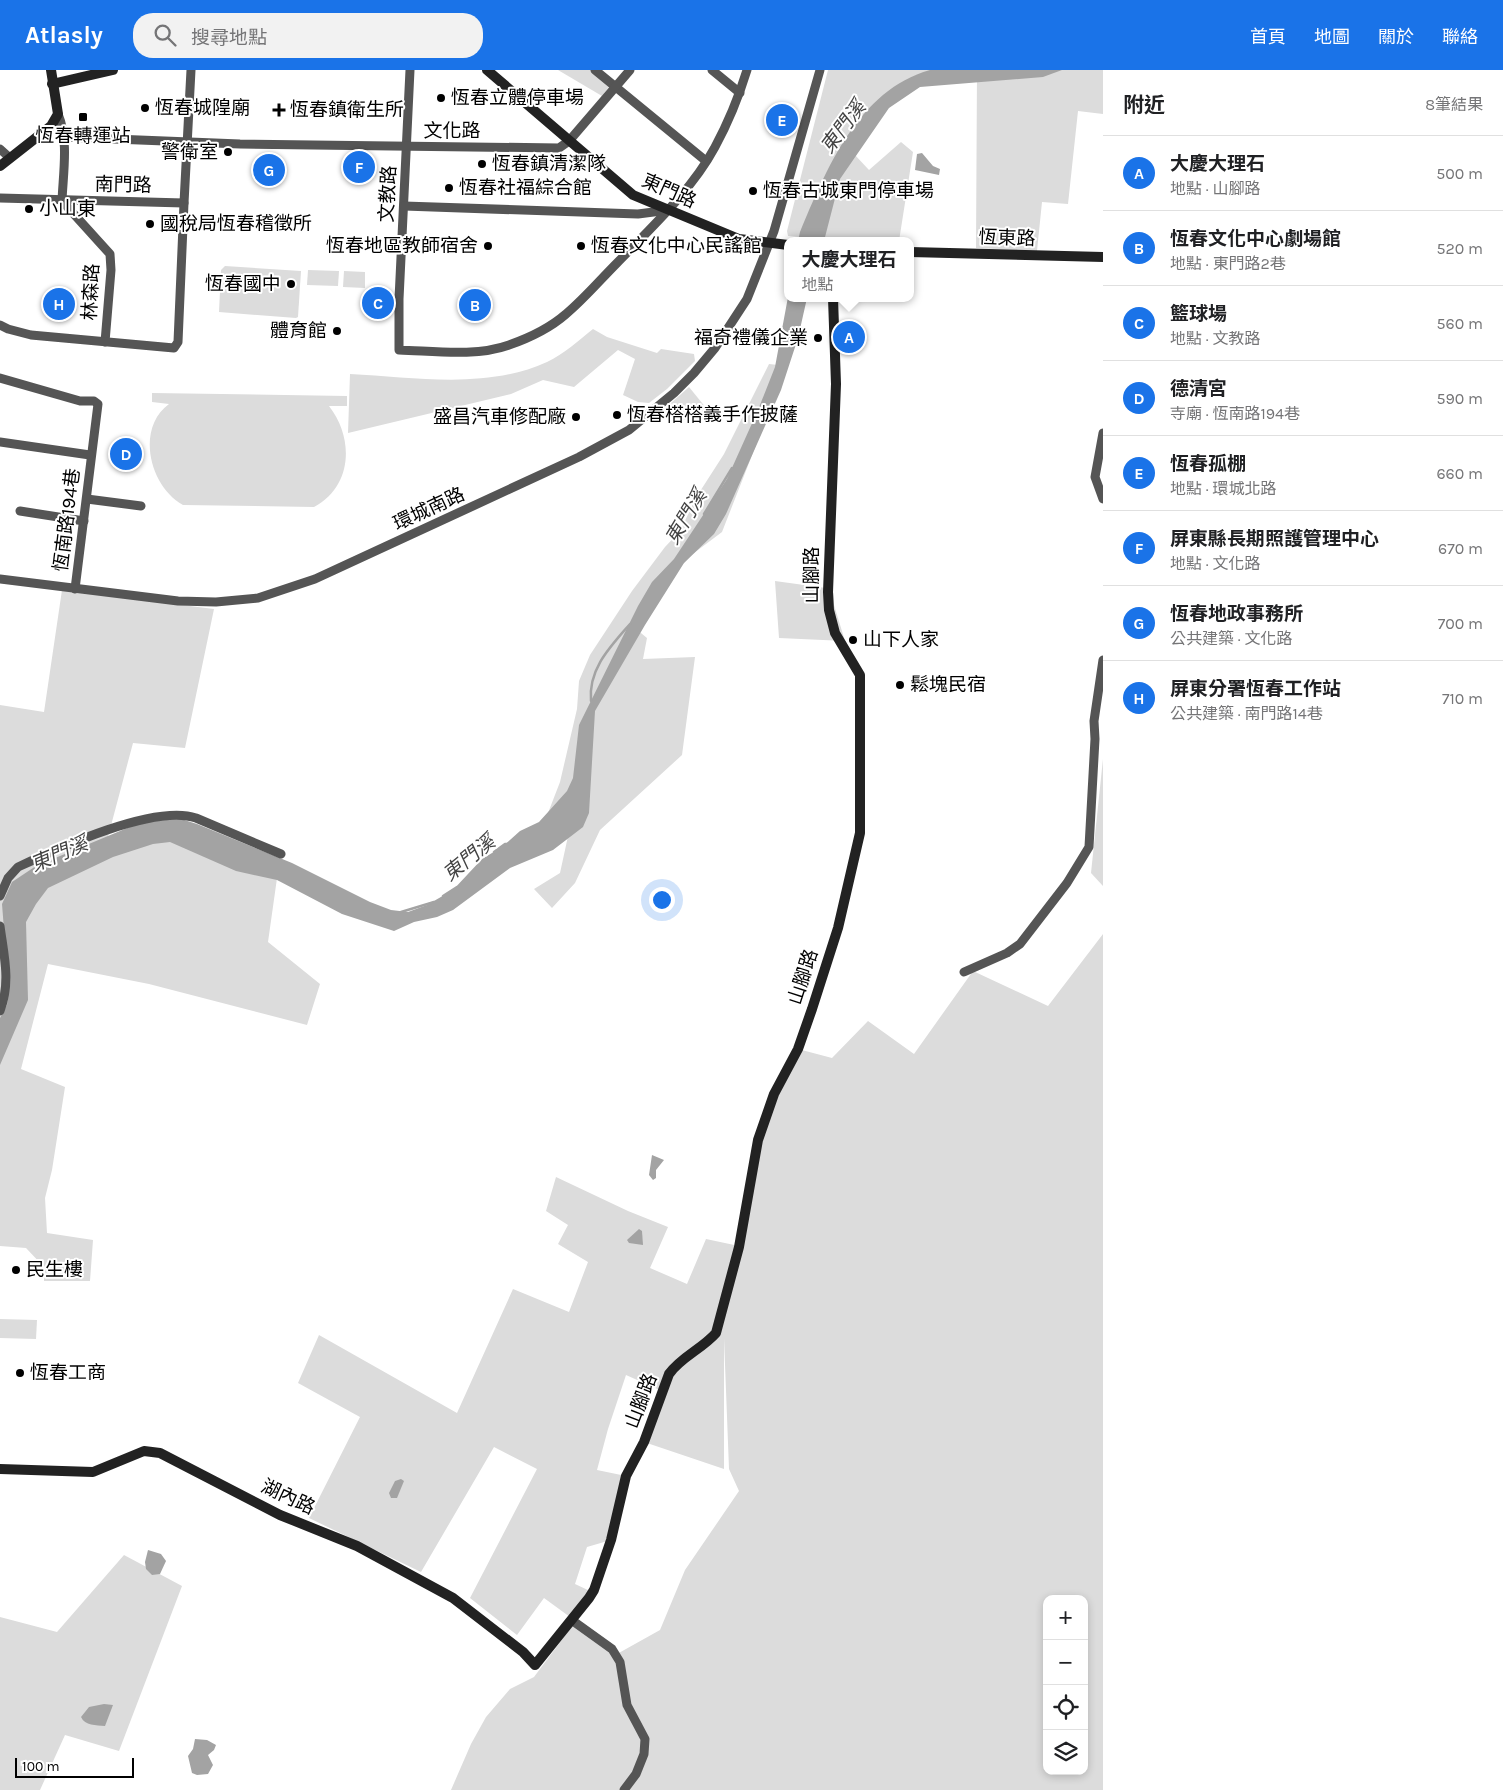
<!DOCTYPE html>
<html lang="zh-TW">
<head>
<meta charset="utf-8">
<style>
  :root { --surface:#fff; --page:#f2f2f2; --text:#202124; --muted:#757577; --line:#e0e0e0; --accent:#1a73e8 }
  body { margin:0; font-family:Karla,"Noto Sans TC",sans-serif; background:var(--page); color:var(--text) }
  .controls { position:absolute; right:15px; bottom:15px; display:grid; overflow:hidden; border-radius:10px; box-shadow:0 2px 8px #0003 }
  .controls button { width:45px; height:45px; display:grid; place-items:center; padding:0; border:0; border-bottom:1px solid var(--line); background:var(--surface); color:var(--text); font:25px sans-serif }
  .scale { position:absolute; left:15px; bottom:12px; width:119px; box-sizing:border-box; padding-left:5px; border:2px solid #000; border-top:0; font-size:14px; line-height:18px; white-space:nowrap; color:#000; -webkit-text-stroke:4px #fff; paint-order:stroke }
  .you { position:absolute; left:661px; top:829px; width:18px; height:18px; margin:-12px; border:4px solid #fff; border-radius:50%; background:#1a73e8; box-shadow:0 0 0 8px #1a73e833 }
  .badge { display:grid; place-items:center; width:32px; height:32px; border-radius:50%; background:var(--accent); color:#fff; font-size:16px; font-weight:700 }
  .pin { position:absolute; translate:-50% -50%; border:2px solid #fff; box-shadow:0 1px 5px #0006 }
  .popup { position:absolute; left:784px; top:167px; width:130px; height:65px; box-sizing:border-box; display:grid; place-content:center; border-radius:10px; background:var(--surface); filter:drop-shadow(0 1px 4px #0005); font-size:16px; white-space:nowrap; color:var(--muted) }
  .popup b { font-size:19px; color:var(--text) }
  .popup::after { content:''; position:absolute; left:50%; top:100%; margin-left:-10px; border:10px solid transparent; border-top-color:var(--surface) }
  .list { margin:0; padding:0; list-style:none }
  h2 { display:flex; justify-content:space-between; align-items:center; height:65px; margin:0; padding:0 20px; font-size:21px }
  h2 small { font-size:16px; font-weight:400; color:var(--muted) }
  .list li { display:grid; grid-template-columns:32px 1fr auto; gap:15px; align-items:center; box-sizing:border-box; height:75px; padding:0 20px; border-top:1px solid var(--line) }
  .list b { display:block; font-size:19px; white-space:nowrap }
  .list p { margin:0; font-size:16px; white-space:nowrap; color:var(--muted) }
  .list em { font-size:16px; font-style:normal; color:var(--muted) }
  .icon { flex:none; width:28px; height:28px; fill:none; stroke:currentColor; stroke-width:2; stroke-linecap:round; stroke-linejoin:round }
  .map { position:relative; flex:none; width:1103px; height:1720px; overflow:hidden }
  header { display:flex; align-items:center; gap:30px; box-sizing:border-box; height:70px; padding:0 25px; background:var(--accent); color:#fff }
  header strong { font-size:24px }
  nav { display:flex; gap:28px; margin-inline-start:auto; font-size:18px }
  .search { width:350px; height:45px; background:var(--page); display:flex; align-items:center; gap:12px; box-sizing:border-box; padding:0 18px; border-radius:20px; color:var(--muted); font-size:19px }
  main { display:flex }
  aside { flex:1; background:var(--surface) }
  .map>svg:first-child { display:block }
  .green { fill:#dcdcdc; fill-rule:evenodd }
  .water { fill:#a3a3a3 }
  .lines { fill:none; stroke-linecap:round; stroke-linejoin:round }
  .stream { stroke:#a3a3a3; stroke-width:2.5 }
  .street { stroke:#555; stroke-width:9 }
  .secondary { stroke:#222; stroke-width:10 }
  .poi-dot { fill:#000; stroke:#fff; stroke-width:2 }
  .labels { text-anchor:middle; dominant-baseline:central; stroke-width:4; stroke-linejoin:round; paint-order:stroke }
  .poi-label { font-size:19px; fill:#000; stroke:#fff; text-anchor:start }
  .street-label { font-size:19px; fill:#000; stroke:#fff }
  .water-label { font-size:20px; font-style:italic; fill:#444; stroke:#fff }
</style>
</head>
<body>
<header>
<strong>Atlasly</strong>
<div class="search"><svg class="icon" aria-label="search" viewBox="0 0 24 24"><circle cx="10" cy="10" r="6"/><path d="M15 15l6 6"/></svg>搜尋地點</div>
<nav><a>首頁</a><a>地圖</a><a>關於</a><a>聯絡</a></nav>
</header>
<main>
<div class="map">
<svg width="1103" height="1720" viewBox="0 0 1103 1720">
  <rect width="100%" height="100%" fill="#fff"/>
  <g class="green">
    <path d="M558 0H599L612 13 602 26Z"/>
    <path d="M828 0H948L898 18 854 84 869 100 901 72 913 82 899 171H844L788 166 787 161Z"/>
    <path d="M977 0H1103V44L1078 41 1068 134 1042 132 1037 181 976 178Z"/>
    <path d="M225 196 301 201 298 247 296 248 219 242 221 200Z"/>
    <path d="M308 200 339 201 338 216 307 215Z"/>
    <path d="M344 201 365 202V218L343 217Z"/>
    <path d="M593 259 607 267 657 283 661 279 694 284 695 291 667 319 649 333 638 332 623 325 635 289 618 280 574 317 543 310 511 324 348 363 350 304C414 307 486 320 547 292 564 284 579 270 593 259Z"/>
    <path d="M769 294 787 296 722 462 690 486 630 554 647 568 643 589 695 587 682 685 600 760 575 813 552 838 534 819 560 803 570 757 548 743 560 712 577 639 579 611 590 585 632 521 665 477 680 461 697 426 724 384Z"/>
    <path d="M689 317 711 344C697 356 676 349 662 341Z"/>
    <path d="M152 323 347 326V336H329C354 368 353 416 314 437L183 435C150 417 135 359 169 334L152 332Z"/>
    <path d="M775 511 833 519 834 535 845 571 779 568Z"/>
    <path d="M62 520 214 539 185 678 133 673 105 778 144 762 279 794 268 872 320 914 307 955 149 914 48 894 21 999 65 1017 52 1100 45 1128 47 1163 93 1170 90 1211H44V1197L26 1178 0 1176V635L44 642Z"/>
    <path d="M1103 689V816L1091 803Z"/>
    <path d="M1103 864V1720H451L471 1674 486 1647 510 1619 534 1607 573 1555 617 1584 660 1560 685 1500 739 1421 729 1399 724 1268V1399L644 1372 662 1321 626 1305 608 1359 597 1400 626 1406 611 1470 587 1477 575 1514 590 1521 570 1547 544 1528 517 1565 470 1528 537 1399 494 1377 421 1502 309 1448 360 1347 298 1313 319 1265 457 1343 513 1219 569 1242 588 1192 558 1174 568 1155 546 1141 556 1107 628 1141 668 1157 650 1198 687 1214 706 1169 739 1176 758 1070 798 979 832 988 868 951 914 984 973 901 1048 936ZM1047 1529H1084V1701H1047Z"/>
    <path d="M0 1249 37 1250 36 1269 0 1268Z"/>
    <path d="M124 1485 182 1516 119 1681 65 1665 40 1720H0V1547L57 1562Z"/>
  </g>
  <g class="water">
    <path d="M930 0H1062L1043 7 920 17 889 38 840 109 824 171H798L800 162C826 100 858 20 930 0Z"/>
    <path d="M922 83 933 96 940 99 939 105 915 100 917 84Z"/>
    <path d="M788 227 807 228 798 268 781 320 726 444 714 464 684 493 645 555 595 641 589 743 583 757 553 780 510 798 453 840 437 847 414 852 394 861 342 844 277 810 236 801 170 772 153 774 113 787 48 818 36 834 26 852 28 930 0 995V948L7 935 9 923 2 834 12 812 36 796 132 756 152 751 181 749 197 754 292 793 370 832 391 840 408 842 427 835 453 820 482 789 502 777 520 761 539 752 567 721 573 708 579 655 638 536 652 512 674 489 727 409 758 340 775 297Z"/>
    <path d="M652 1085 664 1090 656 1100V1108L653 1110 649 1105Z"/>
    <path d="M639 1159 642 1161 643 1175 629 1173 627 1170Z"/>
    <path d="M401 1409 404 1411 397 1428H391L389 1423 395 1411Z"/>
    <path d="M148 1480 161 1484 166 1491 160 1504 152 1505 146 1499 145 1492Z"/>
    <path d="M104 1634 113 1635 105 1656C96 1655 85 1656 81 1647L89 1637Z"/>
    <path d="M195 1669 207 1670 216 1675 214 1680 208 1685 213 1695 208 1704 197 1705 192 1703 188 1686 193 1679Z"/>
  </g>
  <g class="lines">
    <g class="stream">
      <path d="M704 444 732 398"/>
      <path d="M591 631C588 599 610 577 630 554"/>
      <path d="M494 782 505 774H508"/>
      <path d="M443 826 457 817"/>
      <path d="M401 842 434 832"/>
    </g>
    <g class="street">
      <path d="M410 0 399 229V280C434 281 476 287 509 275 529 268 550 258 566 244 584 229 600 210 617 193 650 159 692 120 715 77 728 53 739 26 747 0"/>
      <path d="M595 0 706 91"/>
      <path d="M712 0 740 23"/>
      <path d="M58 44C69 70 63 104 62 131L110 184 111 200 105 272"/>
      <path d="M64 67 240 74 559 78 569 71 630 0"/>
      <path d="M0 79 10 88"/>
      <path d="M0 128 184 133 191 0"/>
      <path d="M404 136 638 144 669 140"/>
      <path d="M0 255 8 259 31 265 174 278 178 272 184 133"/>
      <path d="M0 308 80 331H94L98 334 75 519"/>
      <path d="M1103 363 1095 407 1103 429"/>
      <path d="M0 372 90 385"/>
      <path d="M87 429 141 436"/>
      <path d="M20 441 84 451"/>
      <path d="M0 509 178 531 216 532 258 528 315 509 579 387 629 360 674 323 694 303 715 278 747 229 774 161 820 0"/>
      <path d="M0 826 8 808 18 797C59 778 154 734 196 748L281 784"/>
      <path d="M0 856C4 886 11 912 0 941"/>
      <path d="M964 902 1007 883 1020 874 1067 813 1089 777 1095 669 1094 651 1103 590"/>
      <path d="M573 1551 612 1579 620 1592 627 1635 645 1669 644 1684 636 1704 624 1720"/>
    </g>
    <g class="secondary">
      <path d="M487 0 633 125 739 169 788 175"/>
      <path d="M52 14 113 0"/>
      <path d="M0 96 51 56 58 44 51 0"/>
      <path d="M910 182 1103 187"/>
      <path d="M0 1399 93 1402 144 1381 160 1383 280 1445 357 1476 453 1528 523 1582 535 1595 589 1528 594 1520 611 1470 626 1406 644 1372 669 1304C681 1287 702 1279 716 1263L739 1177 758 1070 774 1024 798 979 812 939 838 858 860 763V605L835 563 829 540 828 522 836 314 833 228"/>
    </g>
  </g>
  <g class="poi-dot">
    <circle cx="441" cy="28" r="5"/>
    <circle cx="145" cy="38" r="5"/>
    <path d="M276.5 32.5h5v5h5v5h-5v5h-5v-5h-5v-5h5z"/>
    <rect x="78" y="42" width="10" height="10" rx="2.5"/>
    <circle cx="228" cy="82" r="5"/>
    <circle cx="482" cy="94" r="5"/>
    <circle cx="449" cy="118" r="5"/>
    <circle cx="753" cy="121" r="5"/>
    <circle cx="29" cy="139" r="5"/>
    <circle cx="150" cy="154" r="5"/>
    <circle cx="488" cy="176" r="5"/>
    <circle cx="581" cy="176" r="5"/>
    <circle cx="291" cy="214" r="5"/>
    <circle cx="337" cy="261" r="5"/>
    <circle cx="818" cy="268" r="5"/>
    <circle cx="617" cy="345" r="5"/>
    <circle cx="576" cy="347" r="5"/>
    <circle cx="853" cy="570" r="5"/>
    <circle cx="900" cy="615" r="5"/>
    <circle cx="16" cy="1200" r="5"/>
    <circle cx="20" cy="1303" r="5"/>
  </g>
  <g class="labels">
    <g class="poi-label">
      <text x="451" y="28">恆春立體停車場</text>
      <text x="155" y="38">恆春城隍廟</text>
      <text x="290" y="40">恆春鎮衛生所</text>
      <text x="83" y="66" text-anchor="middle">恆春轉運站</text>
      <text x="218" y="82" text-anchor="end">警衛室</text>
      <text x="492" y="94">恆春鎮清潔隊</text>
      <text x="459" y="118">恆春社福綜合館</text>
      <text x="763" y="121">恆春古城東門停車場</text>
      <text x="39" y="139">小山東</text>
      <text x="160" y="154">國稅局恆春稽徵所</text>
      <text x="478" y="176" text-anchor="end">恆春地區教師宿舍</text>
      <text x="591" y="176">恆春文化中心民謠館</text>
      <text x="281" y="214" text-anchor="end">恆春國中</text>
      <text x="327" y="261" text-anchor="end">體育館</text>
      <text x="808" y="268" text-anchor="end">福奇禮儀企業</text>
      <text x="627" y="345">恆春榙榙義手作披薩</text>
      <text x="566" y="347" text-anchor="end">盛昌汽車修配廠</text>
      <text x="863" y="570">山下人家</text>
      <text x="910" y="615">鬆塊民宿</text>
      <text x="26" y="1200">民生樓</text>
      <text x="30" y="1303">恆春工商</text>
    </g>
    <g class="street-label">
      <text x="452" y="61">文化路</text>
      <text transform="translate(123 115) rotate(1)">南門路</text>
      <text transform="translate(669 121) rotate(24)">東門路</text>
      <text transform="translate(388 124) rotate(-87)">文教路</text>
      <text transform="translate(1007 168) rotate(2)">恆東路</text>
      <text transform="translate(91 222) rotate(-87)">林森路</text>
      <text transform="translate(429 439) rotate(-25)">環城南路</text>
      <text transform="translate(67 450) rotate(-83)">恆南路194巷</text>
      <text transform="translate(812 505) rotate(-90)">山腳路</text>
      <text transform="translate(803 907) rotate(-72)">山腳路</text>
      <text transform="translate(641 1331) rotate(-69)">山腳路</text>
      <text transform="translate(288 1427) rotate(25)">湖內路</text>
    </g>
    <g class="water-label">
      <text transform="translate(843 57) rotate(-53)">東門溪</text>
      <text transform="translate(686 447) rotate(-59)">東門溪</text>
      <text transform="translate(59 784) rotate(-23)">東門溪</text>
      <text transform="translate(469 788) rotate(-39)">東門溪</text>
    </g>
  </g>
</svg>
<div class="controls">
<button>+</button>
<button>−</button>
<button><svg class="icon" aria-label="locate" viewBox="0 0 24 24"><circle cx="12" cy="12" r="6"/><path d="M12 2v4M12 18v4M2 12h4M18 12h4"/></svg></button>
<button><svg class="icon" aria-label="layers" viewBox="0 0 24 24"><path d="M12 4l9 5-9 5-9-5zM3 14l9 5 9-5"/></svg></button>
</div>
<div class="scale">100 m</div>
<div class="you"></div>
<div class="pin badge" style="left:849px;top:267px">A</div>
<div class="popup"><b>大慶大理石</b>地點</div>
<div class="pin badge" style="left:475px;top:235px">B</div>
<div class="pin badge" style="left:378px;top:233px">C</div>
<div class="pin badge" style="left:126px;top:384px">D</div>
<div class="pin badge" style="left:782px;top:50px">E</div>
<div class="pin badge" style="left:359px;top:97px">F</div>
<div class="pin badge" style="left:269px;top:100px">G</div>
<div class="pin badge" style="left:59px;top:234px">H</div>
</div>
<aside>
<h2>附近<small>8筆結果</small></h2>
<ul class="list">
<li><span class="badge">A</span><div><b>大慶大理石</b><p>地點 · 山腳路</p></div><em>500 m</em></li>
<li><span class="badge">B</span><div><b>恆春文化中心劇場館</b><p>地點 · 東門路2巷</p></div><em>520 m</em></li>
<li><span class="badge">C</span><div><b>籃球場</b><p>地點 · 文教路</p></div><em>560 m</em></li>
<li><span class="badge">D</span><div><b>德清宮</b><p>寺廟 · 恆南路194巷</p></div><em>590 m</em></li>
<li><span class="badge">E</span><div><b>恆春孤棚</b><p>地點 · 環城北路</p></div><em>660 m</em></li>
<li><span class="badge">F</span><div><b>屏東縣長期照護管理中心</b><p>地點 · 文化路</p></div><em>670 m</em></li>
<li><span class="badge">G</span><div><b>恆春地政事務所</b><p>公共建築 · 文化路</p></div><em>700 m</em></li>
<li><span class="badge">H</span><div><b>屏東分署恆春工作站</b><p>公共建築 · 南門路14巷</p></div><em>710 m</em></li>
</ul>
</aside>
</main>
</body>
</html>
